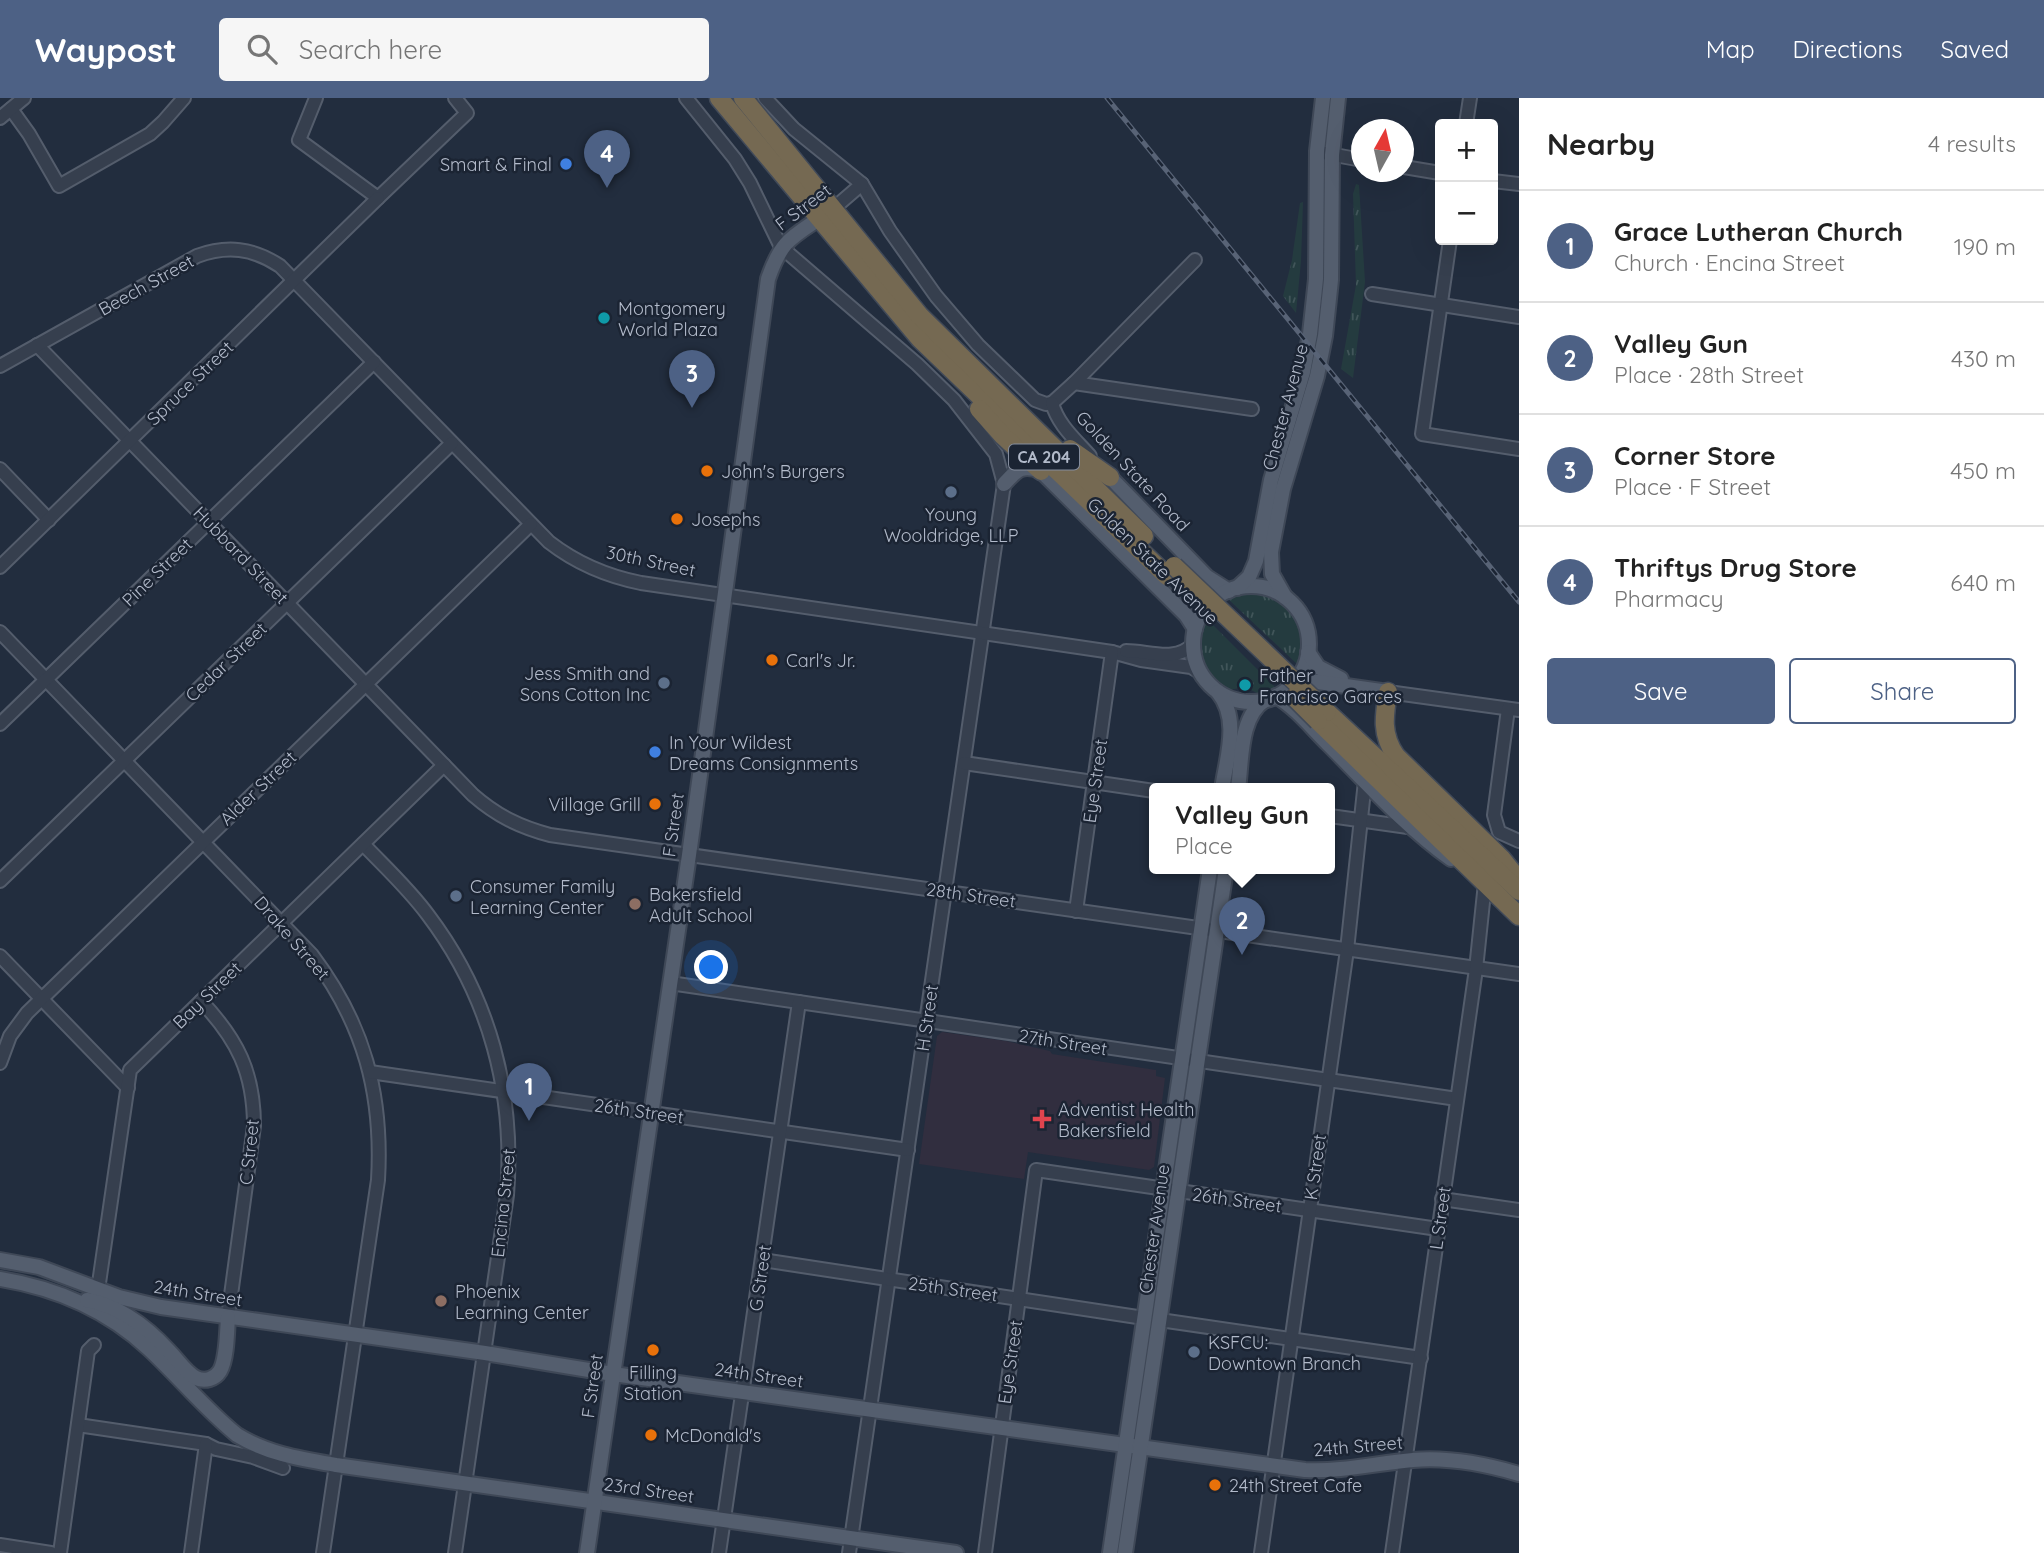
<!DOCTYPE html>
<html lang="en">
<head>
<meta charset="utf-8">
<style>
  :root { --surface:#fff; --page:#f6f6f6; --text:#222; --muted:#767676; --line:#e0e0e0; --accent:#4d6185 }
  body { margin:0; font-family:Quicksand,sans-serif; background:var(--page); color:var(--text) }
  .controls { position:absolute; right:21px; top:21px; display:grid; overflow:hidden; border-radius:7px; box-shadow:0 7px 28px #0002 }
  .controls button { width:63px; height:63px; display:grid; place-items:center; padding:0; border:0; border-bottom:2px solid var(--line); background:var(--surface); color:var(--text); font:35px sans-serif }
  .compass { position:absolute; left:1351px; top:21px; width:63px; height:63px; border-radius:50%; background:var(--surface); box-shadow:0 7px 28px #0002; rotate:8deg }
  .you { position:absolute; left:712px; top:870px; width:24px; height:24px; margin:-18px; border:5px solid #fff; border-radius:50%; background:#1a73e8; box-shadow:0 0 0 10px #1a73e833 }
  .badge { display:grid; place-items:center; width:46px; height:46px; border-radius:50%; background:var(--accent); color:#fff; font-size:23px; font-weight:700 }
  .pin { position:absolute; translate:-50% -58px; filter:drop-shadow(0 2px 4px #0008) }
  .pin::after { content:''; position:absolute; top:37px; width:24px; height:21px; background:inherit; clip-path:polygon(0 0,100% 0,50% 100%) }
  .popup { position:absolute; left:1149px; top:685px; width:186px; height:91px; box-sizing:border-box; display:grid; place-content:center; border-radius:7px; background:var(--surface); filter:drop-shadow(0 2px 5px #0005); font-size:23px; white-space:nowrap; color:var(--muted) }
  .popup b { font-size:26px; color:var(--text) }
  .popup::after { content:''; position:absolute; left:50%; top:100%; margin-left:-14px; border:14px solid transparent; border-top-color:var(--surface) }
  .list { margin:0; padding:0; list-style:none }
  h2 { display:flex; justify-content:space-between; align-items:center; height:91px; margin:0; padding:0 28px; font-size:30px }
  h2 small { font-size:23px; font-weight:400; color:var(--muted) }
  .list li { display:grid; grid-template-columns:46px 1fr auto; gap:21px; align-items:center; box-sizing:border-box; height:112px; padding:0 28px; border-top:2px solid var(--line) }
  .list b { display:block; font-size:26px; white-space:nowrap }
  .list p { margin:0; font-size:23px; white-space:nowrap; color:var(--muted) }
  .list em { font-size:23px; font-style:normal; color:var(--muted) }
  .actions { display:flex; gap:14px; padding:21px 28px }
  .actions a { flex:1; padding:16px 0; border:2px solid var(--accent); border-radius:7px; text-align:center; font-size:24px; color:var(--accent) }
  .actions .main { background:var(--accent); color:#fff }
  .icon { flex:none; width:38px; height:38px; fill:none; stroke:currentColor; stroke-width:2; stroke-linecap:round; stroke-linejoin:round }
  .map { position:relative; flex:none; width:1519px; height:1455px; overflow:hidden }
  header { display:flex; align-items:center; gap:42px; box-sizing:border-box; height:98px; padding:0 35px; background:var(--accent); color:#fff }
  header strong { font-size:33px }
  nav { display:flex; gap:38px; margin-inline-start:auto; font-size:24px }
  .search { width:490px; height:63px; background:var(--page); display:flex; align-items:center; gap:18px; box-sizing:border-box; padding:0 24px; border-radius:7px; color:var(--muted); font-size:26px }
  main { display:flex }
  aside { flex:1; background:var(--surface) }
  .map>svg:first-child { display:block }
  .medical { fill:#312e3f }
  .grass { fill:url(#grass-tufts) }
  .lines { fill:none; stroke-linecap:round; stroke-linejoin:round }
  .minor-casing { stroke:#545d6c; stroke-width:16 }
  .major-casing { stroke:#3f4857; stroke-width:18 }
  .highway-casing { stroke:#414a59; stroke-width:21 }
  .minor { stroke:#363f4e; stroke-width:12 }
  .major { stroke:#545e6e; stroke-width:14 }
  .highway { stroke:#756952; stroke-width:18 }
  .rail-casing { stroke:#586376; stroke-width:5 }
  .rail { stroke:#1b2433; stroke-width:2.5; stroke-dasharray:8; stroke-linecap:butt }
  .highway-bridge-casing { stroke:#414a59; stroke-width:21; stroke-linecap:butt }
  .highway-bridge { stroke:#756952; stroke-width:18 }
  .shop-dot { fill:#3f7fe0; stroke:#1b2433; stroke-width:2.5 }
  .culture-dot { fill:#0f9aa8; stroke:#1b2433; stroke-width:2.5 }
  .food-dot { fill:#e8710a; stroke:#1b2433; stroke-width:2.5 }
  .service-dot { fill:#5c6f8a; stroke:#1b2433; stroke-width:2.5 }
  .education-dot { fill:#8d6e63; stroke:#1b2433; stroke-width:2.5 }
  .health-dot { fill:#e0444e; stroke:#1b2433; stroke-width:2.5 }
  .labels { text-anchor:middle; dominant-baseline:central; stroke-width:5; stroke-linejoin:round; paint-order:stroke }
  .shield { fill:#1b2433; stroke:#858d9d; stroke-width:2 }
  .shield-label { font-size:16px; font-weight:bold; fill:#b2baca }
  .poi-label { font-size:18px; fill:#b2baca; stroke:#1b2433; text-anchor:start }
  .street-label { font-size:18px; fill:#b2baca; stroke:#1b2433 }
</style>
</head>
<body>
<header>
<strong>Waypost</strong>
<div class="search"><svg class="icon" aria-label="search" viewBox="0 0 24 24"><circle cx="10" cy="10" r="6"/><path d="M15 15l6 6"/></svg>Search here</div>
<nav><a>Map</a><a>Directions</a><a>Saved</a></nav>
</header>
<main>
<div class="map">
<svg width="1519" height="1455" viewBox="0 0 1519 1455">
  <defs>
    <pattern id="grass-tufts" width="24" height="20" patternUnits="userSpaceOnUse" patternTransform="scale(1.75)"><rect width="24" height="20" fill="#243b3f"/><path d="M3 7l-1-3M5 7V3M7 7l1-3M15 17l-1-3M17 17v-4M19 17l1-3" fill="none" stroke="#415559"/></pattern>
  </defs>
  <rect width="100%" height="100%" fill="#222d3e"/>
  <path class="medical" d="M942 934 1006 943 1050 953 1052 956 1156 972V978L1165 980 1154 1069 1149 1072 1028 1054 1024 1081 919 1066 937 938Z"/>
  <g class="grass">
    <path d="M1356 86 1359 87 1365 184 1353 280 1341 271 1356 187 1353 96Z"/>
    <path d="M1303 104 1301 163 1296 215 1283 198 1292 162 1300 105Z"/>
    <path d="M1243 495C1287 491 1312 527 1298 567L1227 500Z"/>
    <path d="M1206 520 1277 591 1263 598 1251 592 1252 582 1240 580 1239 590 1226 593C1201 576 1191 547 1206 520Z"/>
  </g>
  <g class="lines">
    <defs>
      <g id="minor">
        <path d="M316 0 299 42 378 100 467 15 455 0"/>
        <path d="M686 0 735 61 750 85 781 149 917 266 954 302 996 356 1004 386 849 1455"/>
        <path d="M765 0 794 31 862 86 890 133 936 198 978 247 1035 302 1046 306 1052 305"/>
        <path d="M11 11 29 36 59 88 150 36 163 24 184 0"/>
        <path d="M0 20 24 0"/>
        <path d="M1466 26 1470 0"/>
        <path d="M1324 55 1362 62"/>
        <path d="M1404 69 1440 75"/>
        <path d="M1493 83 1519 86"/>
        <path d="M833 111 862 86"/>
        <path d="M1450 142 1422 336 1519 351"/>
        <path d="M1372 196 1519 219"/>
        <path d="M37 247 473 697C497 718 520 729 550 737L1519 876"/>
        <path d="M0 268 197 158C227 147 253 150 280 168L549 444C576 465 606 478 641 485L1112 554 1141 562 1191 569 1201 575"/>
        <path d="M1074 285 1252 311"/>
        <path d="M1052 305 1074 285 1195 162"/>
        <path d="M1052 305C1058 327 1075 341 1090 358"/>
        <path d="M0 371 49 422"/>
        <path d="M0 469 378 100"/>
        <path d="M0 534 312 857C364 926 383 996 378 1082L323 1455"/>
        <path d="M1126 553C1149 553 1176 565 1193 546"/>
        <path d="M1388 594 1519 612"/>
        <path d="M1508 611 1494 717 1499 734 1519 743"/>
        <path d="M0 626 374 264"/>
        <path d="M964 665 1154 693"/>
        <path d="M1330 718 1415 730"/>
        <path d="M363 746C385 769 409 791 428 817 490 899 515 995 507 1097L455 1455"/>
        <path d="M0 783 452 345"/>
        <path d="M1076 813 1112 554"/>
        <path d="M0 858 128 990"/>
        <path d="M670 885 1457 1001"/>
        <path d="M201 903C237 941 254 974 254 1028L228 1219"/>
        <path d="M0 965 10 938 27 915 531 426"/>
        <path d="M370 974 908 1052"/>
        <path d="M1442 1101 1519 1112"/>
        <path d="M762 1162 1144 1220"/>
        <path d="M98 1192 130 972 444 667"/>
        <path d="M1160 1222 1421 1260"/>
        <path d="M78 1327 206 1346 216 1351 253 1359 283 1370"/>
        <path d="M0 1447 51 1455"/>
        <path d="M60 1455 88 1253 94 1247"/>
        <path d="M191 1455 206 1346"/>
        <path d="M719 1455 799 904"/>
        <path d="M985 1455 1036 1072 1438 1131"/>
        <path d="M1261 1455 1347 852 1365 683"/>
        <path d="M1392 1455 1476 871 1485 785"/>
      </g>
      <g id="major">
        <path d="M1110 379 1207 479 1229 493"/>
        <path d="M1004 386C1017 372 1021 366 1041 373L1186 517 1195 531"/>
        <circle cx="1251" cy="546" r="58"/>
        <path d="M1237 490 1249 479 1256 463 1271 382 1303 274 1310 236 1316 181 1317 53 1323 0"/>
        <path d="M1285 499 1272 476 1271 454 1283 391 1317 278 1325 238 1331 182 1332 57 1338 0"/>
        <path d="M1308 554 1318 569 1341 581"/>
        <path d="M1297 581 1388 594"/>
        <path d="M1218 594C1240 621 1227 658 1222 691"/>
        <path d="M1276 598C1296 610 1311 629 1328 646 1367 685 1406 729 1451 761"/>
        <path d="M1238 691C1242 663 1239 619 1265 602"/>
        <path d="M0 1162 39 1169 119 1199 161 1209 485 1255 613 1276 1305 1372C1342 1374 1377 1365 1413 1362 1448 1359 1485 1366 1519 1376"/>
        <path d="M0 1181C56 1190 107 1212 149 1251 179 1279 205 1311 237 1337 268 1356 301 1361 336 1367L956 1455"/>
        <path d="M87 1202C120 1208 147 1229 169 1253 177 1261 186 1275 196 1280 205 1284 215 1281 220 1273 227 1261 227 1233 228 1219"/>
        <path d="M587 1455 689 757 768 181C782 140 793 139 826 116"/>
        <path d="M1110 1455 1210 771"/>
        <path d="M1125 1455 1226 771"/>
      </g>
      <g id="highway">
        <path d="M719 0 920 241 1167 478"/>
        <path d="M743 0 920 218 1144 438"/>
        <path d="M979 311 1003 338 1041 373"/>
        <path d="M1070 351 1110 379"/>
        <path d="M1388 594C1384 618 1381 637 1396 658L1502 761 1517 780"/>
        <path d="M1327 614 1519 793"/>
        <path d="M1318 623 1519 818"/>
      </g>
    </defs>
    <use href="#minor" class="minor-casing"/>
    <use href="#major" class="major-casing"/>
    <use href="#highway" class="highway-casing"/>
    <use href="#minor" class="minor"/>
    <use href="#major" class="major"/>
    <use href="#highway" class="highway"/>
    <defs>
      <path id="rail" d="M1107 0 1519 504"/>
    </defs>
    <use href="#rail" class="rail-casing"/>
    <use href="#rail" class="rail"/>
    <defs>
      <g id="highway-bridge">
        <path d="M1174 468 1327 614"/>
        <path d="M1294 599 1318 623"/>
      </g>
    </defs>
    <use href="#highway-bridge" class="highway-bridge-casing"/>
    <use href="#highway-bridge" class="highway-bridge"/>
  </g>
  <g class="shop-dot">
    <circle cx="566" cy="66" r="7"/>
    <circle cx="655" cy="654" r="7"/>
  </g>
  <g class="culture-dot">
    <circle cx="604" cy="220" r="7"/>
    <circle cx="1245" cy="587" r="7"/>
  </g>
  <g class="food-dot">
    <circle cx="707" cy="373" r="7"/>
    <circle cx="677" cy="421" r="7"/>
    <circle cx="772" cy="562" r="7"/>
    <circle cx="655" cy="706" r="7"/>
    <circle cx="653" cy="1252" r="7"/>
    <circle cx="651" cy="1337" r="7"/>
    <circle cx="1215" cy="1387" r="7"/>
  </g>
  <g class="service-dot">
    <circle cx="951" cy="394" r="7"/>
    <circle cx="664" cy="585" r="7"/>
    <circle cx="456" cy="798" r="7"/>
    <circle cx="1194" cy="1254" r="7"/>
  </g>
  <g class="education-dot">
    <circle cx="635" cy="806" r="7"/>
    <circle cx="441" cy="1203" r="7"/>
  </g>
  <path class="health-dot" d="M1038.5 1010.5h7v7h7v7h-7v7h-7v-7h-7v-7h7z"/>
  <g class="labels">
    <rect class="shield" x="1009" y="346.5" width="70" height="25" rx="5"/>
    <g class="shield-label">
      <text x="1044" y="359">CA 204</text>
    </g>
    <g class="poi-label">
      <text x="552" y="66" text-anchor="end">Smart &amp; Final</text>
      <text x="618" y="210">Montgomery<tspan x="618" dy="21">World Plaza</tspan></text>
      <text x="721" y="373">John's Burgers</text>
      <text x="951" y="416" text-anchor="middle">Young<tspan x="951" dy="21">Wooldridge, LLP</tspan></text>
      <text x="691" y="421">Josephs</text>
      <text x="786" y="562">Carl's Jr.</text>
      <text x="650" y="575" text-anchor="end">Jess Smith and<tspan x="650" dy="21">Sons Cotton Inc</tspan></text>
      <text x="1259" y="577">Father<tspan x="1259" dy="21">Francisco Garces</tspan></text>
      <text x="669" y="644">In Your Wildest<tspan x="669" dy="21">Dreams Consignments</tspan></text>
      <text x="641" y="706" text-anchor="end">Village Grill</text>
      <text x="470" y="788">Consumer Family<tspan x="470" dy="21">Learning Center</tspan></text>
      <text x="649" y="796">Bakersfield<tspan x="649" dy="21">Adult School</tspan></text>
      <text x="1058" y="1011">Adventist Health<tspan x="1058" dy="21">Bakersfield</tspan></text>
      <text x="455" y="1193">Phoenix<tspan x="455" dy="21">Learning Center</tspan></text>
      <text x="1208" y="1244">KSFCU:<tspan x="1208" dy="21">Downtown Branch</tspan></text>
      <text x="653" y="1274" text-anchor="middle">Filling<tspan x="653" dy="21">Station</tspan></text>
      <text x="665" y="1337">McDonald's</text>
      <text x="1229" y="1387">24th Street Cafe</text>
    </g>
    <g class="street-label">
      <text transform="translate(803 109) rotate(-37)">F Street</text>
      <text transform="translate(146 187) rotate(-29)">Beech Street</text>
      <text transform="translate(190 285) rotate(-44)">Spruce Street</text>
      <text transform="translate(1285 309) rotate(-75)">Chester Avenue</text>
      <text transform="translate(1133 373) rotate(47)">Golden State Road</text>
      <text transform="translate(241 457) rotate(46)">Hubbard Street</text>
      <text transform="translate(651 463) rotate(12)">30th Street</text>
      <text transform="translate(1153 463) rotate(44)">Golden State Avenue</text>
      <text transform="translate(157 474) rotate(-44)">Pine Street</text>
      <text transform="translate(226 564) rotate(-44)">Cedar Street</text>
      <text transform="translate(1095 683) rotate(-82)">Eye Street</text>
      <text transform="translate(258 690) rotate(-44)">Alder Street</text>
      <text transform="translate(673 727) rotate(-82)">F Street</text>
      <text transform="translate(971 797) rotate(8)">28th Street</text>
      <text transform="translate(292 840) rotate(49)">Drake Street</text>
      <text transform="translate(207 897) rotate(-44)">Bay Street</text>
      <text transform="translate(927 920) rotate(-82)">H Street</text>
      <text transform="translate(1063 944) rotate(9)">27th Street</text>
      <text transform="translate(639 1013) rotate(8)">26th Street</text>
      <text transform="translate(249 1054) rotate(-84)">C Street</text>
      <text transform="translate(1315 1069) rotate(-82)">K Street</text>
      <text transform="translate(1237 1102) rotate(8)">26th Street</text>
      <text transform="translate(503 1105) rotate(-84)">Encina Street</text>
      <text transform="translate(1440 1120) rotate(-82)">L Street</text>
      <text transform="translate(1154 1131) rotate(-82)">Chester Avenue</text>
      <text transform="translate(760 1180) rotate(-82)">G Street</text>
      <text transform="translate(953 1191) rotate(8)">25th Street</text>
      <text transform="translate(198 1195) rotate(9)">24th Street</text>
      <text transform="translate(1010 1264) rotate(-82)">Eye Street</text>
      <text transform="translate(759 1277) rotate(8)">24th Street</text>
      <text transform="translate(592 1288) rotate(-82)">F Street</text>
      <text transform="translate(1358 1348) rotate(-5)">24th Street</text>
      <text transform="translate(649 1392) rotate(8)">23rd Street</text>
    </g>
  </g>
</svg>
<div class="controls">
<button>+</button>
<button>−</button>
</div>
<svg class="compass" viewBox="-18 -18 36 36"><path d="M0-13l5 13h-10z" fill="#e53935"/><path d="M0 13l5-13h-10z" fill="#767676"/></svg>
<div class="you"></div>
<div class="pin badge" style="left:529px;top:1023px">1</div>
<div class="pin badge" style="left:1242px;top:857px">2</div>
<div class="popup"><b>Valley Gun</b>Place</div>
<div class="pin badge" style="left:692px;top:310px">3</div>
<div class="pin badge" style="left:607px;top:90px">4</div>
</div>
<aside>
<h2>Nearby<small>4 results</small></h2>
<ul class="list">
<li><span class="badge">1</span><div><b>Grace Lutheran Church</b><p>Church · Encina Street</p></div><em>190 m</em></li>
<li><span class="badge">2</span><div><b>Valley Gun</b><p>Place · 28th Street</p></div><em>430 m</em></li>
<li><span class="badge">3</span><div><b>Corner Store</b><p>Place · F Street</p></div><em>450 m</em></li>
<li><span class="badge">4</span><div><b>Thriftys Drug Store</b><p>Pharmacy</p></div><em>640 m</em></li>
</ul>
<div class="actions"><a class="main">Save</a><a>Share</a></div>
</aside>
</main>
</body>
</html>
